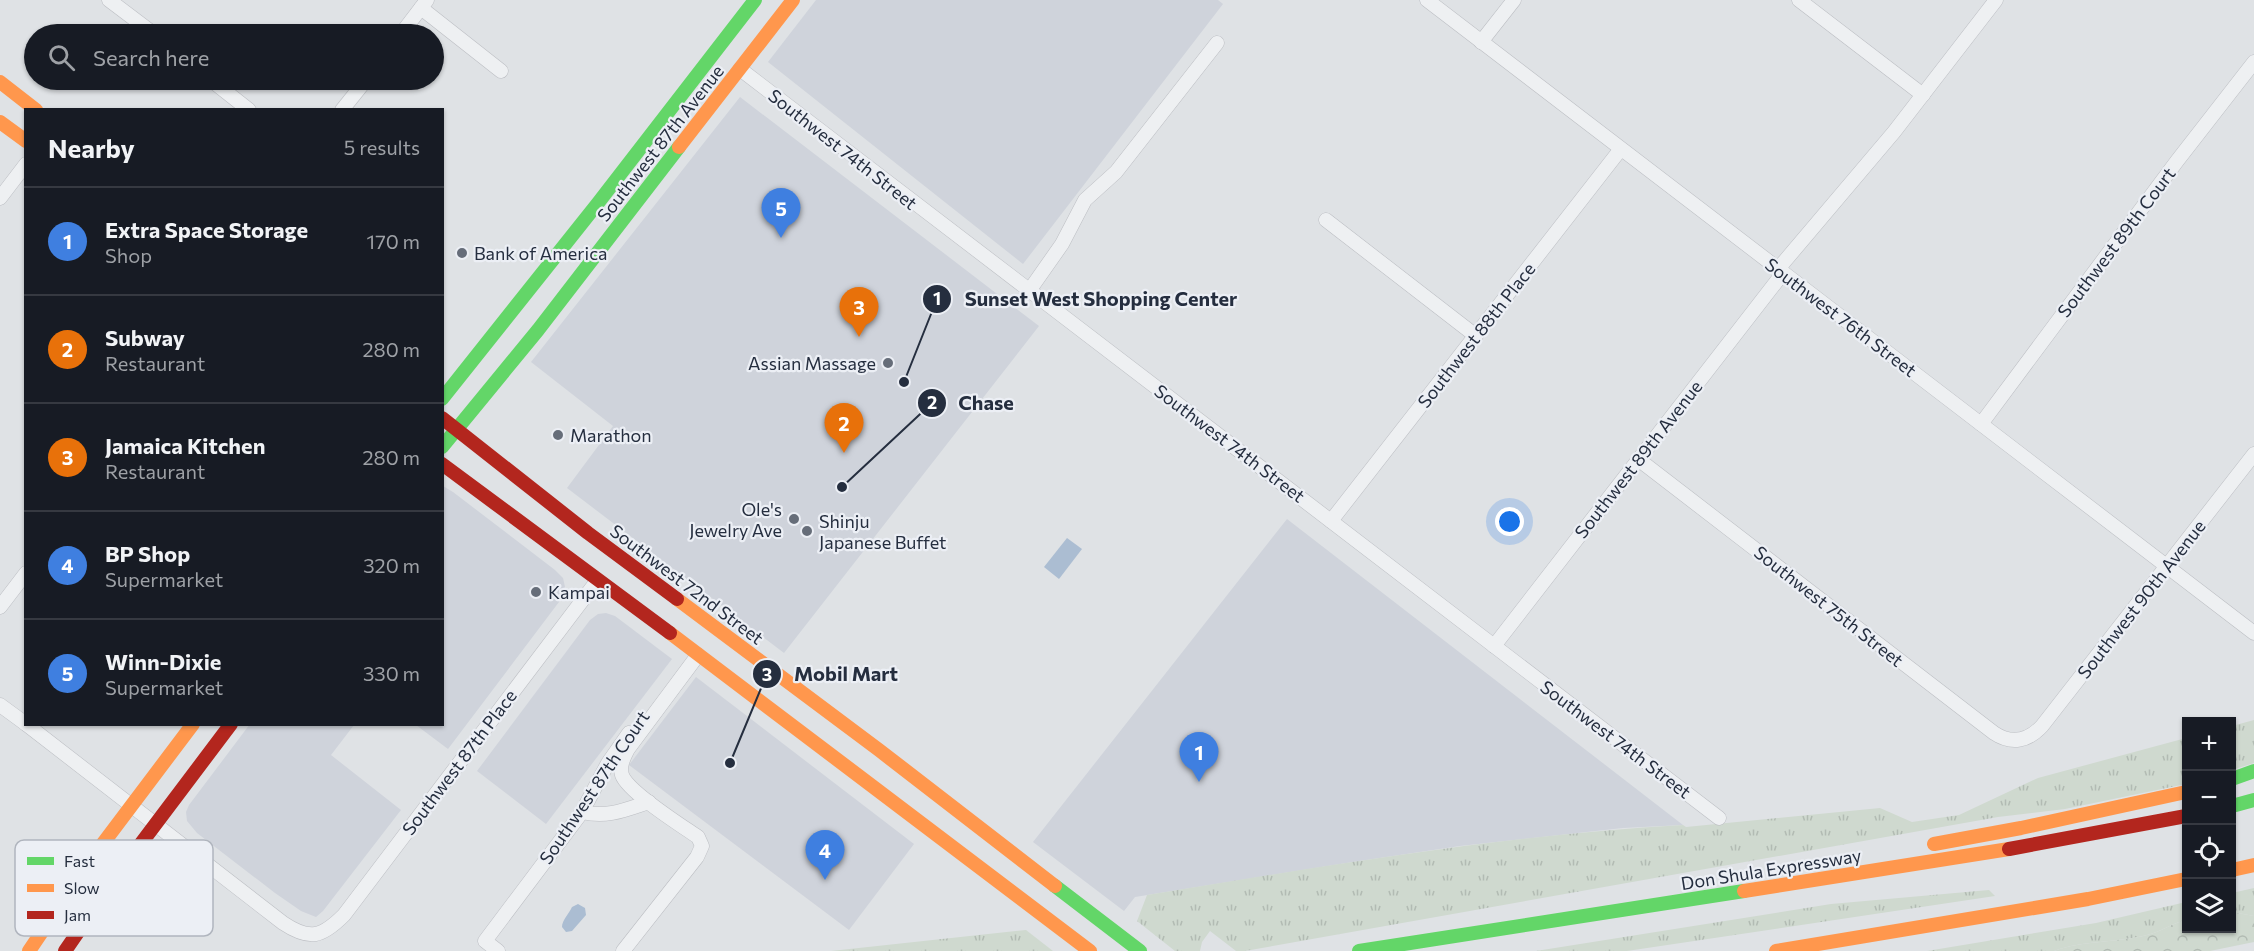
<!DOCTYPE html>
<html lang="en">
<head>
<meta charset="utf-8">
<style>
  :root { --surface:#171b24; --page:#242831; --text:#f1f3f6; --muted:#9ea1a6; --line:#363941; --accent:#7c3aed }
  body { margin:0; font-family:Commissioner,sans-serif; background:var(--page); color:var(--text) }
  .controls { position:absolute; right:18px; bottom:18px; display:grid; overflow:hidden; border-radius:0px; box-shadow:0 2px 4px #0004 }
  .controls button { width:54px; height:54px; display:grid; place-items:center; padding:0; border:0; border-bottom:2px solid var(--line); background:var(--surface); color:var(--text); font:30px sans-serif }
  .you { position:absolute; left:1510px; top:522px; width:21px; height:21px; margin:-15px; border:4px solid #fff; border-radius:50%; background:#1a73e8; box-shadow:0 0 0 9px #1a73e833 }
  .badge { display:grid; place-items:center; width:39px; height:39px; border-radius:50%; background:var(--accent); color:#fff; font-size:20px; font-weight:700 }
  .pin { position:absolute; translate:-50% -50px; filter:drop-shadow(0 2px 3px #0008) }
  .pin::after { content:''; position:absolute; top:32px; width:21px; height:18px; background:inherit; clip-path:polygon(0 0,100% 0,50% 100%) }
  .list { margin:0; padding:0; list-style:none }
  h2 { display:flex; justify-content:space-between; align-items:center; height:78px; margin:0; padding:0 24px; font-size:26px }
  h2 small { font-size:20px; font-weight:400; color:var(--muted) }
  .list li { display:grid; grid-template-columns:39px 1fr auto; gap:18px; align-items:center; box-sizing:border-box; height:108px; padding:0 24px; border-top:2px solid var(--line) }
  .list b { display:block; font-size:22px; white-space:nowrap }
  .list p { margin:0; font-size:20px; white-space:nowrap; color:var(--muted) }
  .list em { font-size:20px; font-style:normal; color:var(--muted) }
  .icon { flex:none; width:33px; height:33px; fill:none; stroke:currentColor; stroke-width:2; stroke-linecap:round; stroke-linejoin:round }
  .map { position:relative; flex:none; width:2254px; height:951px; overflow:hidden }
  .search { position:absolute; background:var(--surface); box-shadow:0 2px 4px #0004; left:24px; top:24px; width:420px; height:66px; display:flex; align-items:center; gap:15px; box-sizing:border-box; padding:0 21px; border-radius:33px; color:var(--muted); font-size:22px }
  .panel { position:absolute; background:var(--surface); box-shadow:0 2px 4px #0004; left:24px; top:108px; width:420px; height:618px; border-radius:0px }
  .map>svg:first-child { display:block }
  .built { fill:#cfd3db }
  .grass { fill:url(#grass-tufts) }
  .forest { fill:url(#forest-crowns) }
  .water { fill:#abbdd2 }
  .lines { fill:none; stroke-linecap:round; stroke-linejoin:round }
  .street-casing { stroke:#bcbec3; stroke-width:15 }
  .street { stroke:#eef0f2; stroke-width:14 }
  .fast { stroke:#63d668; stroke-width:14 }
  .slow { stroke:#ff974d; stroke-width:14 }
  .jam { stroke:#b3261e; stroke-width:14 }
  .poi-dot { fill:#666d79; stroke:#eceff5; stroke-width:2 }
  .labels { text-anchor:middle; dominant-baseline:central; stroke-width:4.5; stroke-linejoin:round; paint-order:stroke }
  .street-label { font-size:18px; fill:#252e3f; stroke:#eceff5 }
  .poi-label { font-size:18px; fill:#252e3f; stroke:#eceff5; text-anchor:start }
  .key { fill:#eceff5; stroke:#b0b5be; stroke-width:1.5 }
  .key-label { font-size:16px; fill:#252e3f }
  .leader { fill:none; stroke:#252e3f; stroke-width:2 }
  .callout-dot { fill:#252e3f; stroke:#eceff5; stroke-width:2 }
  .mark-label { font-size:18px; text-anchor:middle; font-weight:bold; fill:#fff }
  .callout-label { font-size:20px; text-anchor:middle; font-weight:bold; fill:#252e3f; stroke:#eceff5; stroke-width:4.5; stroke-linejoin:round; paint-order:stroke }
</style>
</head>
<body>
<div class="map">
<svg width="2254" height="951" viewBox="0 0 2254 951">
  <defs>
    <pattern id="grass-tufts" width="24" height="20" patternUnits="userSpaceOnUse" patternTransform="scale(1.5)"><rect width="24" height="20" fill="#cfd9cf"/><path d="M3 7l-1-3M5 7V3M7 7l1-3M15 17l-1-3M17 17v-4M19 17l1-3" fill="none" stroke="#b2bbb3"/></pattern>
    <pattern id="forest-crowns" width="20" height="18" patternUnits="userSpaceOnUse" patternTransform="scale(1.5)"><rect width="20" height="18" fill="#cfd9cf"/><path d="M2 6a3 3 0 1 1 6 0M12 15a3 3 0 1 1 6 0" fill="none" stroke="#b2bbb3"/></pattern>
  </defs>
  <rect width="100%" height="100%" fill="#dfe2e5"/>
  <g class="built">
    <path d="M816 0H1218L1223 4 1023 264 768 62Z"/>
    <path d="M740 97 1039 326 784 653 567 488 613 426 531 362Z"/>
    <path d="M443 486 453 492 555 570 563 578 565 587 562 598 448 749 416 725 442 724Z"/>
    <path d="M1287 519 1683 825 1623 828 1460 846 1353 862 1135 897 1124 911 1033 842Z"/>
    <path d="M606 613 615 616 672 659 546 824 477 771 590 620 598 614Z"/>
    <path d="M696 677 914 844 849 930 629 765Z"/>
    <path d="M250 724 354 725 331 755 401 810 323 911 316 917 301 911 275 893 197 833 187 821 186 812 189 805Z"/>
  </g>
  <g class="grass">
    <path d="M2254 720V763L2232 770V726Z"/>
    <path d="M2186 738V784L2065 809 1998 817 1245 951H1236L1210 931 1202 942 1200 951H1175L1137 921 1147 895C1325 866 1503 835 1683 825L1686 827 1880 808 1912 822 1959 815 2038 778Z"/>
    <path d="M2254 888V916L2232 912V893Z"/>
    <path d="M1989 890 1995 896 1627 951H1536L1831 904Z"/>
    <path d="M2186 902V920C2172 923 2161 932 2147 935 2116 943 2084 940 2054 951H1927L2096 923Z"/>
    <path d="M1026 930 1053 951H831Z"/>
  </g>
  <path class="forest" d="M2232 912 2254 916V942L2210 951H2054C2084 940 2116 943 2147 935 2161 932 2172 923 2186 920V928H2232Z"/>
  <g class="water">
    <path d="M1067 538 1082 549 1059 579 1044 567Z"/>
    <path d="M578 904 585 908 586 915 572 931 566 932 562 927C562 920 569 914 572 907Z"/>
  </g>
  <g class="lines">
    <defs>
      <g id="street">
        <path d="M109 0 154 34"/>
        <path d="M1427 0 2254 633"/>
        <path d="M1799 0 1923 95"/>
        <path d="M421 8 501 71"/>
        <path d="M401 34 427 0"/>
        <path d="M1481 42 1514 0"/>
        <path d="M740 69 1719 818"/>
        <path d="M211 80 249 110"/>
        <path d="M342 110 366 80"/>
        <path d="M0 198 26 164"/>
        <path d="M1326 220 1476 336"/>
        <path d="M1778 269 1894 132 1996 0"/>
        <path d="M1029 291 1062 244 1085 200 1116 172 1217 43"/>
        <path d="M1981 424 2177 161 2254 62"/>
        <path d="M1638 459 1994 733C2012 745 2028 741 2042 726L2254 454"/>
        <path d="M1331 521 1620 150"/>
        <path d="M0 607 26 573"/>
        <path d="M1494 646 1783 273"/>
        <path d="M0 705 26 724"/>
        <path d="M26 724 283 923C310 941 322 937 344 915L597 581"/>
        <path d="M582 812C607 818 625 810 649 802"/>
        <path d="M498 951 485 941 582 812 608 763 629 733"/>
        <path d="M623 951 697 857 702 846 698 837C682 826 628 792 622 775 619 766 624 757 628 749L698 655"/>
      </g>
    </defs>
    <use href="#street" class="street-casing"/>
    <use href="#street" class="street"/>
    <g class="fast">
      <path d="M442 399 598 203 755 0"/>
      <path d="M442 447 538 330 679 147"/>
      <path d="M2232 779 2254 771"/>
      <path d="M2232 806 2254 800"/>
      <path d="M1055 886 1140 951"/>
      <path d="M1359 951 1744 891"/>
    </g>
    <g class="slow">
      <path d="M0 82 36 110"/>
      <path d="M0 122 26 141"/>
      <path d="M679 147 793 0"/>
      <path d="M677 599 879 750 1055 886"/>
      <path d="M670 633 1090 951"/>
      <path d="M1934 844 2021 828 2186 792"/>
      <path d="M2232 870 2254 865"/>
      <path d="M1744 891 2009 849"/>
      <path d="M29 951 92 858 193 724"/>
      <path d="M1776 951 2088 899 2186 879"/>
    </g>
    <g class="jam">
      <path d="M442 418 588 533 677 599"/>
      <path d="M442 464 670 633"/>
      <path d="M2009 849 2186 816"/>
      <path d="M65 951 118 874 231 724"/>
    </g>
  </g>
  <g class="poi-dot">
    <circle cx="462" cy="253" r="6"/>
    <circle cx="888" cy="363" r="6"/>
    <circle cx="558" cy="435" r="6"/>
    <circle cx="794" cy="519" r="6"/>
    <circle cx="807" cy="531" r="6"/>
    <circle cx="536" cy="592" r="6"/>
  </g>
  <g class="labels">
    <g class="street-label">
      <text transform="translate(660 143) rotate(-52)">Southwest 87th Avenue</text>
      <text transform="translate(843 149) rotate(38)">Southwest 74th Street</text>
      <text transform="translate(2116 242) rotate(-53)">Southwest 89th Court</text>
      <text transform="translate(1841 317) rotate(37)">Southwest 76th Street</text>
      <text transform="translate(1476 335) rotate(-52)">Southwest 88th Place</text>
      <text transform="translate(1230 443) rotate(37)">Southwest 74th Street</text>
      <text transform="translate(1638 459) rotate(-52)">Southwest 89th Avenue</text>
      <text transform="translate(687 584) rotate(37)">Southwest 72nd Street</text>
      <text transform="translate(2141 599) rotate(-52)">Southwest 90th Avenue</text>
      <text transform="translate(1829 606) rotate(38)">Southwest 75th Street</text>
      <text transform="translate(1616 739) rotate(37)">Southwest 74th Street</text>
      <text transform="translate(459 762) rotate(-53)">Southwest 87th Place</text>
      <text transform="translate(594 787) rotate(-56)">Southwest 87th Court</text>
      <text transform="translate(1771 869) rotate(-9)">Don Shula Expressway</text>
    </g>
    <g class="poi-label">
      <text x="474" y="253">Bank of America</text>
      <text x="876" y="363" text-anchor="end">Assian Massage</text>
      <text x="570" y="435">Marathon</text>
      <text x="782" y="509" text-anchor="end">Ole's<tspan x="782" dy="21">Jewelry Ave</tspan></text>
      <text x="819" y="521">Shinju<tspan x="819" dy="21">Japanese Buffet</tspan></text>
      <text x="548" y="592">Kampai</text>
    </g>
  </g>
  <rect x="15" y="840" width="198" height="96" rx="9" class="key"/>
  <rect x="27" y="857" width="27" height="8" fill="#63d668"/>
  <rect x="27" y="884" width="27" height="8" fill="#ff974d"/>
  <rect x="27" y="911" width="27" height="8" fill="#b3261e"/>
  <g class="key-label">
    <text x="64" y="867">Fast</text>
    <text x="64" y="894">Slow</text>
    <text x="64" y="921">Jam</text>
  </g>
  <path class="leader" d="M904 382L937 299M842 487L932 403M730 763L767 674"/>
  <g class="callout-dot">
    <circle cx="904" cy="382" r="6"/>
    <circle cx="842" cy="487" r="6"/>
    <circle cx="730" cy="763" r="6"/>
    <circle cx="937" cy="299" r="15"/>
    <circle cx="932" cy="403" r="15"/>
    <circle cx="767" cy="674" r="15"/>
  </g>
  <g class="mark-label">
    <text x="937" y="305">1</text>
    <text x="932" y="409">2</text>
    <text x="767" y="681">3</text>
  </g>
  <g class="callout-label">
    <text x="1101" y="306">Sunset West Shopping Center</text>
    <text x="986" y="410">Chase</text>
    <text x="846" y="681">Mobil Mart</text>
  </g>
</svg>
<div class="controls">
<button>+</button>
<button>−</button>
<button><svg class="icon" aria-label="locate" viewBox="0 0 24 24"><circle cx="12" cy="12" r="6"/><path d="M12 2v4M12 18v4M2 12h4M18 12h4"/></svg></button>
<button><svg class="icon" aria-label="layers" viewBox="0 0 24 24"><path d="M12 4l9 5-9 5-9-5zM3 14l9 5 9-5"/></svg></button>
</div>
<div class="you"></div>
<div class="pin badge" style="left:1199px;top:782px;background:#3f7fe0">1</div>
<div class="pin badge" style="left:844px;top:453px;background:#e8710a">2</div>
<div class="pin badge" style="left:859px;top:337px;background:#e8710a">3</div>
<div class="pin badge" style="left:825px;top:880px;background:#3f7fe0">4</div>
<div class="pin badge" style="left:781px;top:238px;background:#3f7fe0">5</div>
<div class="search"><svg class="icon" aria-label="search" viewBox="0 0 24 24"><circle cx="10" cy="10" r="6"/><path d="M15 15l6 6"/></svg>Search here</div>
<section class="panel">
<h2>Nearby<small>5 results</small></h2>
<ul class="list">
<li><span class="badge" style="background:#3f7fe0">1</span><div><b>Extra Space Storage</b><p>Shop</p></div><em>170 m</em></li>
<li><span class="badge" style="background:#e8710a">2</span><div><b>Subway</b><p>Restaurant</p></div><em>280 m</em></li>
<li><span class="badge" style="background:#e8710a">3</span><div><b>Jamaica Kitchen</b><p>Restaurant</p></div><em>280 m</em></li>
<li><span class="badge" style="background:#3f7fe0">4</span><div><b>BP Shop</b><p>Supermarket</p></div><em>320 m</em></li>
<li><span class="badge" style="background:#3f7fe0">5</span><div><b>Winn-Dixie</b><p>Supermarket</p></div><em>330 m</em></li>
</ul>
</section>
</div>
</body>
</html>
